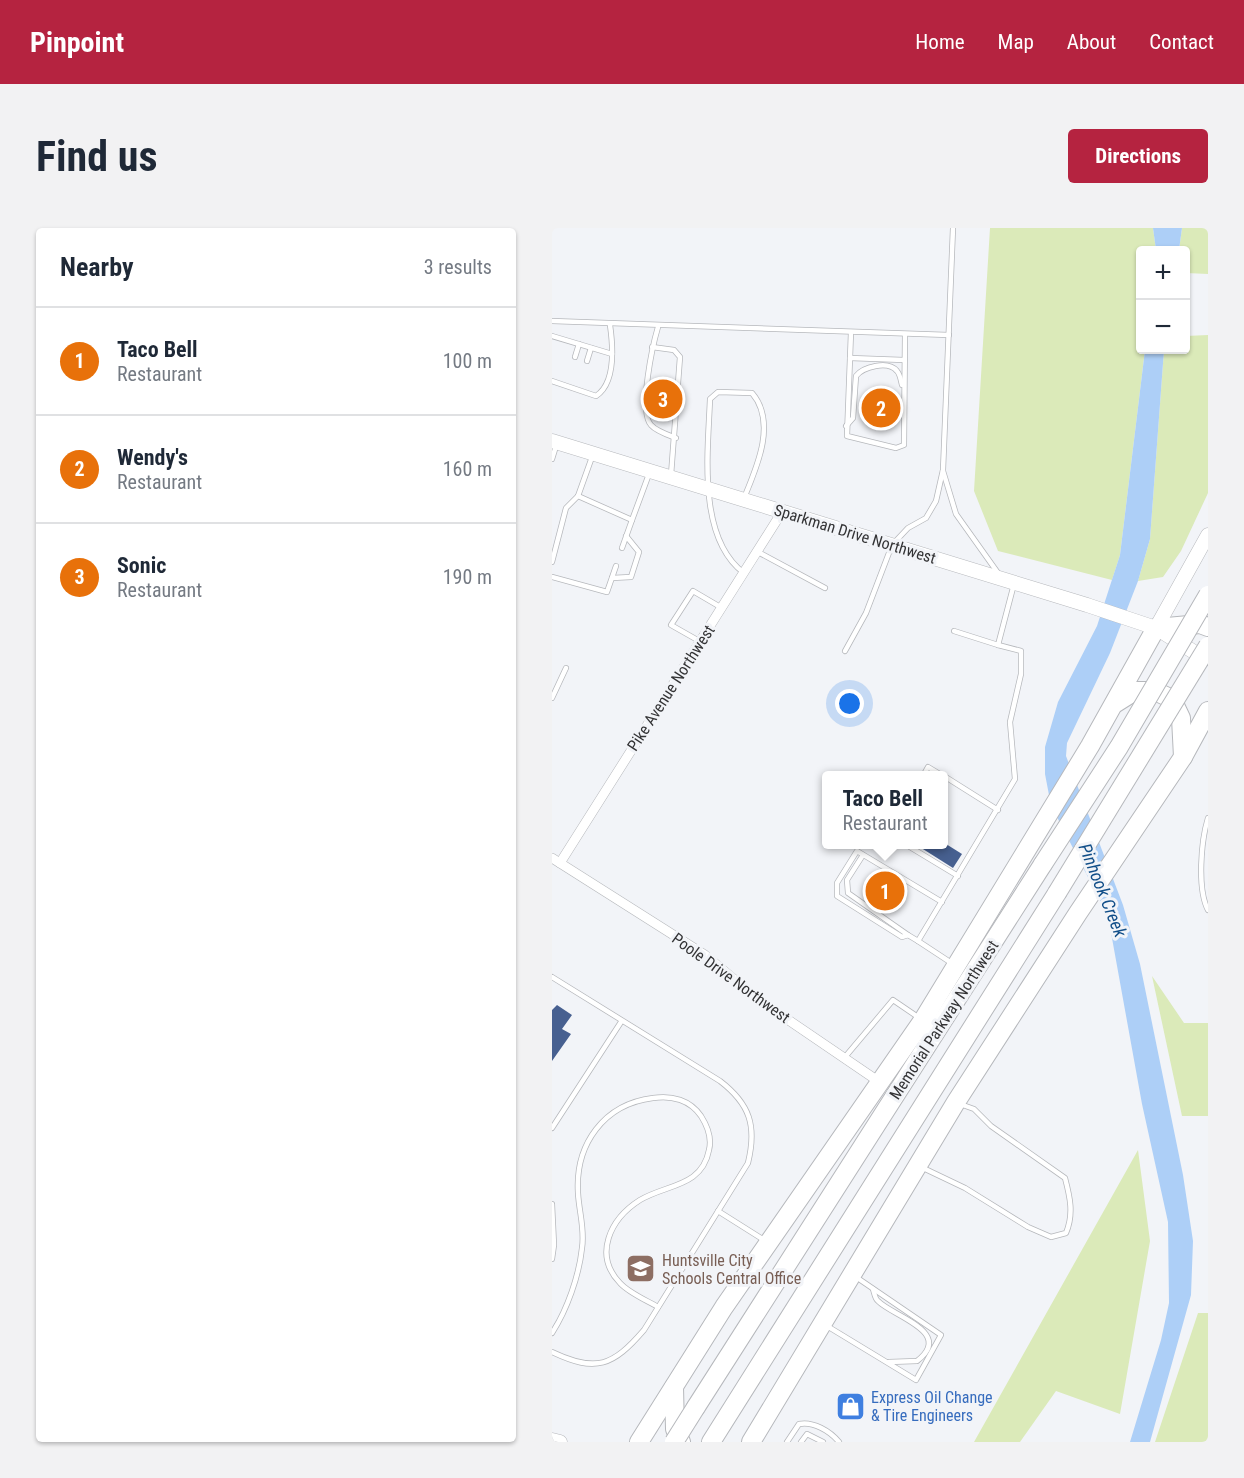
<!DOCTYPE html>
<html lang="en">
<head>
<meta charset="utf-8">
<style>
  :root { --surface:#fff; --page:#f2f2f3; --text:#1f2937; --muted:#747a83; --line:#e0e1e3; --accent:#b52340 }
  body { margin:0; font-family:"Roboto Condensed",sans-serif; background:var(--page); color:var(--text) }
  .controls { position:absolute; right:18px; top:18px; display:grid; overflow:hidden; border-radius:6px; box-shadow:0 2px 4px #0004 }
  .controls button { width:54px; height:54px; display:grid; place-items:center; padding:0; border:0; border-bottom:2px solid var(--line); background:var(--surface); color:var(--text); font:30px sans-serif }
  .you { position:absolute; left:298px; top:476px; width:21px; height:21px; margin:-15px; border:4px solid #fff; border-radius:50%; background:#1a73e8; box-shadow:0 0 0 9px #1a73e833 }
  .badge { display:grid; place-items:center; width:39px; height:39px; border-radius:50%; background:var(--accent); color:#fff; font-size:20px; font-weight:700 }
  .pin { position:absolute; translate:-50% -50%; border:3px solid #fff; box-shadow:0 2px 6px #0006 }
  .popup { position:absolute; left:270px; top:543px; width:126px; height:78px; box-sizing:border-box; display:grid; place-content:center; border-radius:6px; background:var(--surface); filter:drop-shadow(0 2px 4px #0005); font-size:20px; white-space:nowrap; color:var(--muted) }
  .popup b { font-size:22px; color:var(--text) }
  .popup::after { content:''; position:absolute; left:50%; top:100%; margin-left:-12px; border:12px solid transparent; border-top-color:var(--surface) }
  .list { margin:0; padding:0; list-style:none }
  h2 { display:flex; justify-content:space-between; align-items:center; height:78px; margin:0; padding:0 24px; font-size:26px }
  h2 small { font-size:20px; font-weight:400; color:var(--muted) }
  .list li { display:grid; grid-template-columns:39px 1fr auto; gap:18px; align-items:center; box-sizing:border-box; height:108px; padding:0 24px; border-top:2px solid var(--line) }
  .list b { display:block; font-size:22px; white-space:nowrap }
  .list p { margin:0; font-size:20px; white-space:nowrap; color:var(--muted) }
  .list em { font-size:20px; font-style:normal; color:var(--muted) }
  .map { position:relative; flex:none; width:656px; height:1214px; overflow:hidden; border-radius:6px }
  header { display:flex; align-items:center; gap:36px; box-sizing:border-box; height:84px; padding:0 30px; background:var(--accent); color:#fff }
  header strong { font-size:28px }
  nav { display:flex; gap:33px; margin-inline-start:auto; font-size:21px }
  .intro { display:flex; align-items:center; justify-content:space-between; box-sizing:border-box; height:144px; padding:0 36px }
  h1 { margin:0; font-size:42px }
  .button { padding:15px 27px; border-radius:6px; background:var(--accent); color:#fff; font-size:21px; font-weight:700 }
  main { display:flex; gap:36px; padding:0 36px }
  aside { flex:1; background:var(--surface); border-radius:6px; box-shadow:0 2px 4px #0004 }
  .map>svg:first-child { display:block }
  .green { fill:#dbeab9 }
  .water { fill:#adcff7 }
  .building { fill:#476090 }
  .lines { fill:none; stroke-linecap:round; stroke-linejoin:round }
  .lane-casing { stroke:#b6b8bc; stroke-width:6 }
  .street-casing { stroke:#b6b8bc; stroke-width:10 }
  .secondary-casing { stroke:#b6b8bc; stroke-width:15 }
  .highway-casing { stroke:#b6b8bc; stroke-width:20 }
  .lane { stroke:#fff; stroke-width:4.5 }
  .street { stroke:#fff; stroke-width:9 }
  .secondary { stroke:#fff; stroke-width:14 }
  .highway { stroke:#fff; stroke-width:18 }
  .highway-bridge-casing { stroke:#b6b8bc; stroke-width:20; stroke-linecap:butt }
  .highway-bridge { stroke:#fff; stroke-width:18 }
  .labels { text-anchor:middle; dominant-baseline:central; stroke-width:6; stroke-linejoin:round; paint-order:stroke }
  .street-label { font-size:16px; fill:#333335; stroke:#f2f4f8 }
  .education-label { font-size:16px; fill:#785e54; stroke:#f2f4f8; text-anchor:start }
  .shop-label { font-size:16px; fill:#366cbe; stroke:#f2f4f8; text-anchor:start }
  .water-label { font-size:18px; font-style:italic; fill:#114e88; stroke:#f2f4f8 }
</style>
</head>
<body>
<header>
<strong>Pinpoint</strong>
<nav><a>Home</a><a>Map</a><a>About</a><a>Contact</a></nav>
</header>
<div class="intro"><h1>Find us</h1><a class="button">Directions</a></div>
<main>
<aside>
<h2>Nearby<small>3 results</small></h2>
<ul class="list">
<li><span class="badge" style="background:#e8710a">1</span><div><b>Taco Bell</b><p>Restaurant</p></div><em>100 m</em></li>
<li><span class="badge" style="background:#e8710a">2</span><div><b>Wendy's</b><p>Restaurant</p></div><em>160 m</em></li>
<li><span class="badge" style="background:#e8710a">3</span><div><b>Sonic</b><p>Restaurant</p></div><em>190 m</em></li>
</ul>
</aside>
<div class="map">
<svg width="656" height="1214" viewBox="0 0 656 1214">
  <rect width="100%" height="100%" fill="#f2f4f8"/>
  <g class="green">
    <path d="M438 0H601L604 22H588V122H593L568 327 560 352 446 323 422 263Z"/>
    <path d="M630 0H656V46L634 45V22H627Z"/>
    <path d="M656 107V265L629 323 611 349 586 353 598 311 612 122H634V108Z"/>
    <path d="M600 748 632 795H656V888H630Z"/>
    <path d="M586 922 598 1013 568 1186 504 1163 468 1214H422Z"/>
    <path d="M646 1085H656V1214H603Z"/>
  </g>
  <g class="water">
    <path d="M601 0H630L627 22H604Z"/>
    <path d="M593 122H612L598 311 586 353 558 425 515 515 514 528 571 677 588 736 631 947 641 1013 639 1067 598 1214H578L609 1112 617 1075 616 994 590 876 556 688 506 591 497 567 493 546V519L506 474 545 398 568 327Z"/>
  </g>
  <g class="building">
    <path d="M363 616H394L410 626 401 640Z"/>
    <path d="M5 777 20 787 10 801 19 806 0 833V782Z"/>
  </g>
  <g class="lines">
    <defs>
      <g id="lane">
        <path d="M0 93 397 107"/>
        <path d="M106 99C101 116 86 183 99 197 104 203 116 207 124 210"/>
        <path d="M299 104 295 208 344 220 352 217 353 106"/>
        <path d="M0 108 60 126"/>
        <path d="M100 119 122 122 128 129 119 247"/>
        <path d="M23 129 27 116"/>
        <path d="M298 130 352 132"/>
        <path d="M35 133 39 120"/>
        <path d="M0 153 44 168C64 155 61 118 58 97"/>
        <path d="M294 198 301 190 304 148C311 139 336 132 345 143 348 146 349 153 350 157"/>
        <path d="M0 231 4 218"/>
        <path d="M391 243 404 286 446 345"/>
        <path d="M26 268 80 292 97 246"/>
        <path d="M70 320 80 292"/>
        <path d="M206 324 273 360"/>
        <path d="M0 334 14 280 26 268 40 229"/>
        <path d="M192 345C145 310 156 223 158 171L166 164 200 165C225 194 205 239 192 270"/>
        <path d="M0 349 55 364 64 338"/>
        <path d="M60 350 79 349 87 324 74 308"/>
        <path d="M402 403 446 417 462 356"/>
        <path d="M149 414 119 397 141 363 170 380"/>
        <path d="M293 423 314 385 340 317 356 300 374 290 384 273 391 242 401 0"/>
        <path d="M0 470 14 440"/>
        <path d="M371 548 376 539 391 548"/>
        <path d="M392 548 446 582"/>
        <path d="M656 590C649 613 645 661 656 682"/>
        <path d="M353 616 406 648"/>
        <path d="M311 627 295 652 296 665 356 707"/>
        <path d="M366 713 356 707 350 709 285 668V655L305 623 390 674"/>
        <path d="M401 736 366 713 463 551 458 494 469 446V423L446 417"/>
        <path d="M0 749 168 853C198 876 205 898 196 935L92 1102C61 1138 44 1145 0 1124"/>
        <path d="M293 829 341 772 366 789"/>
        <path d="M0 900 69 794"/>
        <path d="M369 939 413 960 476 999 499 1009 514 1005C522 986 518 969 513 950L439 898 422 881 408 876"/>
        <path d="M0 976 2 1017 0 1031"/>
        <path d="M166 983 212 1012"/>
        <path d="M321 1061C322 1064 323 1071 326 1073 340 1088 403 1104 365 1133L337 1134"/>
        <path d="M275 1098 364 1152 389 1107 304 1049"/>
        <path d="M0 1105C15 1082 27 1048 30 1020 33 1001 27 984 26 965 23 916 52 876 101 870 120 867 138 872 149 888 156 899 160 910 157 922 150 959 115 956 88 972 58 991 41 1027 68 1055 77 1065 94 1072 106 1079"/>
        <path d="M235 1214 247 1196C261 1193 278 1203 287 1214"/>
        <path d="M249 1214 255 1206 271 1214"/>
      </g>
      <g id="street">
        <path d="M0 630 153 727 207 772 326 853"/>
        <path d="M8 635 230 284"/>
      </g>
      <g id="secondary">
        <path d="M0 213 535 377 604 400 642 424 656 427"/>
        <path d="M604 400 656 307"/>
        <path d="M0 1212 8 1214"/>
      </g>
      <g id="highway">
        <path d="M564 475 583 463H603L620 471 629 490 631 529"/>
        <path d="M122 1159 123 1201 129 1214"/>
        <path d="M144 1179 491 636"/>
        <path d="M87 1214 172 1079 371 792 538 518 604 400 648 396 656 399"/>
        <path d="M159 1214 505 665"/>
        <path d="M199 1214 404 874 526 685 631 529 656 483"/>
      </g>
    </defs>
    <use href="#lane" class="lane-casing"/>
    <use href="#street" class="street-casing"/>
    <use href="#secondary" class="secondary-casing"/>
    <use href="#highway" class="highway-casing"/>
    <use href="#lane" class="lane"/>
    <use href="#street" class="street"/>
    <use href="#secondary" class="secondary"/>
    <use href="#highway" class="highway"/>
    <defs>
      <g id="highway-bridge">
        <path d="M491 636 567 519 656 367"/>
        <path d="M505 665 656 418"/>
        <path d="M122 1214 144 1179"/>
      </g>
    </defs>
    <use href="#highway-bridge" class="highway-bridge-casing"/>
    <use href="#highway-bridge" class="highway-bridge"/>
  </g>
  <defs>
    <symbol id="school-square" viewBox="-11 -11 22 22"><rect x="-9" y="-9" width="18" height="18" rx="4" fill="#8d6e63" stroke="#f2f4f8"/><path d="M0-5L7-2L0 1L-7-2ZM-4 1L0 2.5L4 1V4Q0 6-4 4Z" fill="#fff"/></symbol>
    <symbol id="shop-square" viewBox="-11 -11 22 22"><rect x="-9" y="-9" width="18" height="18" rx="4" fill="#3f7fe0" stroke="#f2f4f8"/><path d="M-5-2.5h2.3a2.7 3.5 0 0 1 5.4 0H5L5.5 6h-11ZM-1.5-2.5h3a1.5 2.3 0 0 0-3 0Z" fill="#fff"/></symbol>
  </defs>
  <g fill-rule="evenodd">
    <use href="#school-square" x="72" y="1024" width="33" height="33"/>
    <use href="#shop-square" x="282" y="1162" width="33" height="33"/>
  </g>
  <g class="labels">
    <g class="street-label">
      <text transform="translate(303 306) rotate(17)">Sparkman Drive Northwest</text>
      <text transform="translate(119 460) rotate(-57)">Pike Avenue Northwest</text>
      <text transform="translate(179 750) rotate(36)">Poole Drive Northwest</text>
      <text transform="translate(392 792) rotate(-57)">Memorial Parkway Northwest</text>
    </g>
    <g class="education-label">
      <text x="110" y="1032">Huntsville City<tspan x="110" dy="18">Schools Central Office</tspan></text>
    </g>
    <g class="shop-label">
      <text x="319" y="1169">Express Oil Change<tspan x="319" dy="18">&amp; Tire Engineers</tspan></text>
    </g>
    <g class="water-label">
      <text transform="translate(551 662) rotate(68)">Pinhook Creek</text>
    </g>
  </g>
</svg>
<div class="controls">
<button>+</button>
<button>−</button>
</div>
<div class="you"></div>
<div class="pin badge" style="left:333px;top:663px;background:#e8710a">1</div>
<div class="popup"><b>Taco Bell</b>Restaurant</div>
<div class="pin badge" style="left:329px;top:180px;background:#e8710a">2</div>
<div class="pin badge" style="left:111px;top:171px;background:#e8710a">3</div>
</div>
</main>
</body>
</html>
